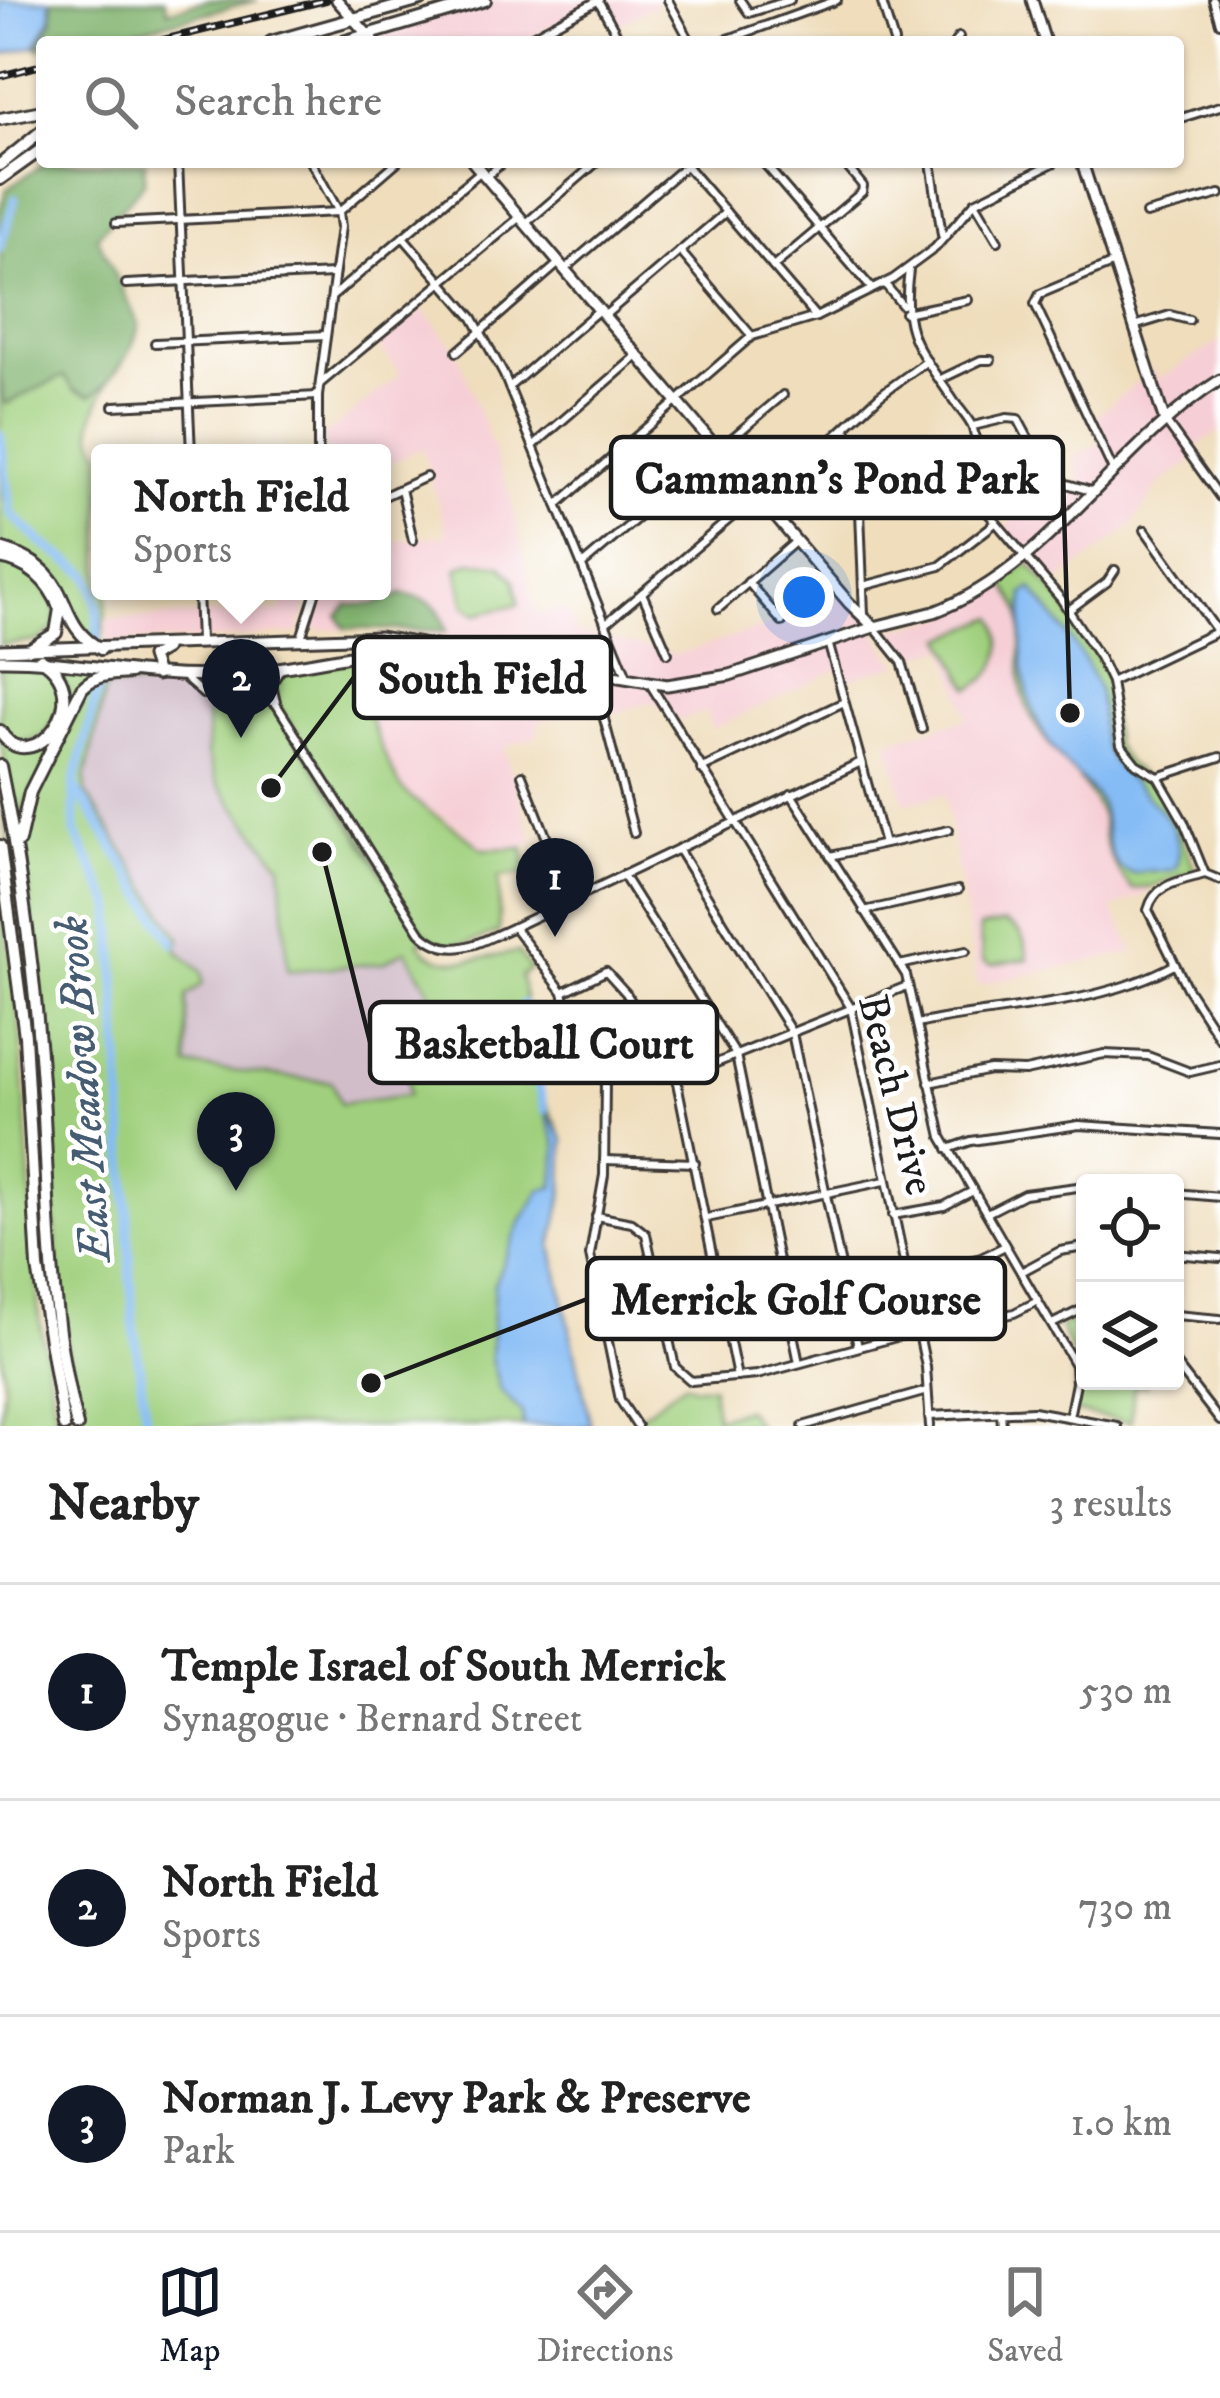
<!DOCTYPE html>
<html lang="en">
<head>
<meta charset="utf-8">
<style>
  :root { --surface:#fff; --page:#f2f2f2; --text:#222; --muted:#767676; --line:#e0e0e0; --accent:#111827 }
  body { margin:0; font-family:"IM FELL DW Pica",serif; background:var(--page); color:var(--text) }
  .controls { position:absolute; right:36px; bottom:36px; display:grid; overflow:hidden; border-radius:12px; box-shadow:0 3px 9px #0004 }
  .controls button { width:108px; height:108px; display:grid; place-items:center; padding:0; border:0; border-bottom:3px solid var(--line); background:var(--surface); color:var(--text); font:60px sans-serif }
  .you { position:absolute; left:804px; top:597px; width:42px; height:42px; margin:-30px; border:9px solid #fff; border-radius:50%; background:#1a73e8; box-shadow:0 0 0 18px #1a73e833 }
  .badge { display:grid; place-items:center; width:78px; height:78px; border-radius:50%; background:var(--accent); color:#fff; font-size:39px; font-weight:700 }
  .pin { position:absolute; translate:-50% -99px; filter:drop-shadow(0 3px 6px #0008) }
  .pin::after { content:''; position:absolute; top:63px; width:42px; height:36px; background:inherit; clip-path:polygon(0 0,100% 0,50% 100%) }
  .popup { position:absolute; left:91px; top:444px; width:300px; height:156px; box-sizing:border-box; display:grid; place-content:center; border-radius:12px; background:var(--surface); filter:drop-shadow(0 3px 9px #0005); font-size:39px; white-space:nowrap; color:var(--muted) }
  .popup b { font-size:45px; color:var(--text) }
  .popup::after { content:''; position:absolute; left:50%; top:100%; margin-left:-24px; border:24px solid transparent; border-top-color:var(--surface) }
  .list { margin:0; padding:0; list-style:none }
  h2 { display:flex; justify-content:space-between; align-items:center; height:156px; margin:0; padding:0 48px; font-size:51px }
  h2 small { font-size:39px; font-weight:400; color:var(--muted) }
  .list li { display:grid; grid-template-columns:78px 1fr auto; gap:36px; align-items:center; box-sizing:border-box; height:216px; padding:0 48px; border-top:3px solid var(--line) }
  .list b { display:block; font-size:45px; white-space:nowrap }
  .list p { margin:0; font-size:39px; white-space:nowrap; color:var(--muted) }
  .list em { font-size:39px; font-style:normal; color:var(--muted) }
  .icon { flex:none; width:66px; height:66px; fill:none; stroke:currentColor; stroke-width:2; stroke-linecap:round; stroke-linejoin:round }
  .map { position:relative; flex:none; width:1220px; height:1426px; overflow:hidden }
  .search { position:absolute; background:var(--surface); box-shadow:0 3px 9px #0004; left:36px; right:36px; top:36px; height:132px; display:flex; align-items:center; gap:30px; box-sizing:border-box; padding:0 42px; border-radius:12px; color:var(--muted); font-size:45px }
  .sheet { height:804px; background:var(--surface) }
  nav { display:flex; justify-content:space-around; align-items:center; box-sizing:border-box; height:168px; border-top:3px solid var(--line); background:var(--surface); font-size:33px; color:var(--muted) }
  nav a { display:grid; justify-items:center; gap:6px }
  nav .on { color:var(--accent) }
  .map>svg:first-child { display:block }
  .built { fill:#f6cfd6 }
  .industrial { fill:#d1bdc9 }
  .green { fill:#a0d07e; stroke:#5e764d; stroke-width:3 }
  .forest { fill:#80b26d; stroke:#4e6744; stroke-width:3 }
  .water { fill:#85bcf5; stroke:#506c88; stroke-width:3 }
  .lines { fill:none; stroke-linecap:round; stroke-linejoin:round }
  .river { stroke:#85bcf5; stroke-width:9 }
  .minor-casing { stroke:#3c3934; stroke-width:12 }
  .major-casing { stroke:#3c3934; stroke-width:15 }
  .highway-casing { stroke:#3c3934; stroke-width:16 }
  .minor { stroke:#fff; stroke-width:6 }
  .major { stroke:#fff; stroke-width:9 }
  .highway { stroke:#fff; stroke-width:10 }
  .rail-casing { stroke:#1c1c1c; stroke-width:8 }
  .rail { stroke:#fff; stroke-width:3; stroke-dasharray:9; stroke-linecap:butt }
  .labels { text-anchor:middle; dominant-baseline:central; stroke-width:9; stroke-linejoin:round; paint-order:stroke }
  .street-label { font-size:42px; fill:#1c1c1c; stroke:#fff }
  .water-label { font-size:45px; font-style:italic; fill:#465c73; stroke:#fff }
  .leader { fill:none; stroke:#1c1c1c; stroke-width:4.5 }
  .callout-dot { fill:#1c1c1c; stroke:#fff; stroke-width:4.5 }
  .callout { fill:#fff; stroke:#1c1c1c; stroke-width:4.5 }
  .callout-label { font-size:45px; text-anchor:middle; font-weight:bold; fill:#1c1c1c }
</style>
</head>
<body>
<div class="map">
<svg width="1220" height="1426" viewBox="0 0 1220 1426">
  <rect width="100%" height="100%" fill="#fff"/>
  <filter id="ink" filterUnits="userSpaceOnUse"><feTurbulence type="fractalNoise" baseFrequency=".00833" numOctaves="2"/><feDisplacementMap in="SourceGraphic" scale="24" xChannelSelector="R" yChannelSelector="G"/><feConvolveMatrix kernelMatrix="1 2 1 2 8 2 1 2 1" color-interpolation-filters="sRGB"/></filter>
  <filter id="wash" filterUnits="userSpaceOnUse"><feTurbulence type="fractalNoise" baseFrequency=".004" numOctaves="4" result="noise"/><feDisplacementMap in="SourceGraphic" scale="48" xChannelSelector="R" yChannelSelector="G"/><feGaussianBlur stdDeviation="2.7" result="paint"/><feColorMatrix in="noise" values="0 0 0 0 0 0 0 0 0 0 0 0 0 0 0 0 0 1.4 0 .05"/><feComposite in="paint" operator="in"/></filter>
  <g filter="url(#wash)">
    <rect width="100%" height="100%" fill="#efddbb"/>
    <g class="built">
      <path d="M489 0H663L614 28 600 2 522 42H348Z"/>
      <path d="M423 309 457 352 512 500 537 614 566 608 577 633 678 654 810 613 842 587 875 620 877 636 898 665 846 680 841 668 713 729 706 712 681 720 651 702 609 715 597 709 539 721 537 737 504 747 533 840 521 850 487 851 460 828 407 795 377 741 372 716 362 697 366 657 423 654 470 663 467 640 373 629 310 630 321 591H382V543L447 535 423 448 382 467V453H326L323 437 401 374 379 346Z"/>
      <path d="M1220 341V431L1196 447 1191 462 1160 484 1131 527 1051 587 1001 529 1056 487 1070 495 1082 482 1073 457 1106 440 1095 417 1154 368 1159 379Z"/>
      <path d="M1003 582 1021 611 1018 659 1059 760 1082 783 1102 816 1103 838 1116 869 1132 889 1152 887 1147 894 1112 908 1135 952 978 985 945 794 905 803 888 741 968 718 946 648 910 658 891 630 946 618Z"/>
      <path d="M310 594 298 633 205 640 107 642V619L281 611 282 595Z"/>
    </g>
    <path class="industrial" d="M194 685 204 694 208 687 207 755 218 785 281 865 288 971 383 963 406 950 432 995 435 1036 406 1052 409 1095 340 1104 332 1082 188 1066 187 996 202 972 176 949 181 942 86 793 85 779 106 686Z"/>
    <g class="green">
      <path d="M64 376 91 396 107 384C96 409 82 428 102 453L100 591H108L102 639C72 632 72 592 51 573 38 561 16 554 0 546V377L6 404Z"/>
      <path d="M0 560 32 572 57 607 55 629 37 641 0 645Z"/>
      <path d="M470 562 501 565 515 580 519 604 476 614 465 606 457 569Z"/>
      <path d="M1029 563 1060 599 1106 673 1114 744 1127 763 1157 787 1168 802 1195 870 1152 887 1132 889C1120 874 1110 860 1105 841 1102 832 1104 822 1100 814 1084 772 1038 747 1024 698 1016 670 1024 643 1021 615 1019 604 1009 592 1003 582Z"/>
      <path d="M995 617C1008 648 1000 674 970 689L944 638Z"/>
      <path d="M366 657C365 669 361 684 363 696 365 711 394 781 405 792 427 814 459 827 482 849L524 848 527 874 499 877V932C470 943 449 954 423 932L276 701 273 681 278 673Z"/>
      <path d="M0 663 39 665 53 671 63 700C49 727 50 741 16 742L0 726Z"/>
      <path d="M60 666 106 673 94 675 16 821 0 737 42 745 69 694 57 668Z"/>
      <path d="M115 677 178 684 106 686 85 779 86 793 180 938 177 950 202 972 203 984 187 996 188 1066 332 1082 341 1104 409 1095 406 1052 435 1035 432 995 406 950 383 963 288 971 281 865 218 785 207 755 208 687C233 675 250 684 271 700L424 939 419 943C439 974 487 956 518 952L530 969 521 976 543 1095 560 1132 543 1106 557 1146 554 1187 539 1197 520 1224 500 1390 522 1413 523 1426H81L59 1299 48 1104 23 827 27 809 83 696 92 682Z"/>
      <path d="M0 789 29 992 50 1297 73 1426H69L51 1335 25 992Z"/>
      <path d="M0 882 20 1030 39 1316 58 1426H0L4 1383 0 1338Z"/>
      <path d="M1004 923C1023 931 1025 940 1028 959L990 965 983 961 979 928Z"/>
      <path d="M1085 1314V1381H1145L1147 1385 1134 1386 1131 1422 1074 1412 1080 1372 1060 1327Z"/>
      <path d="M684 1383 696 1387 712 1386 716 1418 746 1409 758 1426H648L637 1418Z"/>
    </g>
    <g class="forest">
      <path d="M52 0H165L168 11 207 0H258L90 42H42V49L37 48 53 20Z"/>
      <path d="M46 162H145L144 183 97 236 139 325C134 351 113 380 91 396L74 390 64 376 5 404 0 377V208L7 189Z"/>
      <path d="M401 594C429 599 441 603 446 632L345 628 338 616 348 605 376 604Z"/>
    </g>
    <g class="water">
      <path d="M0 0H50L51 18 35 46 0 55Z"/>
      <path d="M1032 588C1054 619 1086 653 1098 690 1104 711 1097 734 1108 754 1128 789 1193 818 1176 868 1166 872 1160 872 1149 871 1143 871 1137 874 1131 873 1102 866 1109 820 1099 801 1089 784 1074 775 1062 760 1019 709 1020 657 1024 594Z"/>
      <path d="M542 1104 564 1140 563 1193 552 1246 591 1426H523L522 1413 500 1390 491 1359 494 1284 520 1224 541 1190 554 1187 557 1146Z"/>
    </g>
    <g class="lines">
      <g class="river">
        <path d="M0 247 15 199"/>
        <path d="M0 434 11 514 41 542 89 575 97 603 98 639"/>
        <path d="M99 685 74 785 75 832 112 906 133 1319 147 1426"/>
        <path d="M74 785 174 943"/>
        <path d="M523 1004 529 1052 545 1110"/>
      </g>
    </g>
  </g>
  <g filter="url(#ink)">
    <g class="lines">
      <defs>
        <g id="minor">
          <path d="M598 0 621 42"/>
          <path d="M668 0 689 39"/>
          <path d="M740 0 749 13 790 0"/>
          <path d="M881 0 894 42"/>
          <path d="M1213 0 1220 23"/>
          <path d="M545 29 552 42"/>
          <path d="M521 42 599 0"/>
          <path d="M720 42 837 0"/>
          <path d="M955 42 959 37"/>
          <path d="M1178 119 1220 106"/>
          <path d="M178 162 191 453"/>
          <path d="M311 162 339 212 341 227 318 396V453"/>
          <path d="M683 162 816 317"/>
          <path d="M763 162 872 289"/>
          <path d="M931 162 942 235"/>
          <path d="M486 177 503 162"/>
          <path d="M975 202 998 241"/>
          <path d="M1146 214 1220 194"/>
          <path d="M116 223 339 212 397 162"/>
          <path d="M525 224 597 162"/>
          <path d="M403 237 473 318 504 375 628 679"/>
          <path d="M680 251 751 335"/>
          <path d="M773 267 862 192 863 186 843 162"/>
          <path d="M564 270 690 162"/>
          <path d="M909 270C900 333 918 348 952 398 958 408 970 419 973 429 981 450 965 472 972 494L1061 599 1099 657 1111 682 1121 745 1136 764 1158 777 1184 822 1205 874 1220 880"/>
          <path d="M884 283 902 305"/>
          <path d="M126 284 333 274"/>
          <path d="M333 296 481 171"/>
          <path d="M905 313 968 300"/>
          <path d="M604 316 726 212"/>
          <path d="M1134 326 1170 315 1189 320"/>
          <path d="M155 343 326 335"/>
          <path d="M457 352 558 264"/>
          <path d="M939 380 981 360H991"/>
          <path d="M321 383 520 217"/>
          <path d="M509 387 599 310"/>
          <path d="M114 406 318 396"/>
          <path d="M1166 422 1220 497"/>
          <path d="M973 426 1007 418 1018 419 1050 479 1091 491"/>
          <path d="M846 428 859 485 864 615"/>
          <path d="M533 446 638 355"/>
          <path d="M1113 470 1035 304 1040 294 1114 263"/>
          <path d="M401 489 413 540"/>
          <path d="M382 497 426 477"/>
          <path d="M557 505 752 336 816 317 893 279 935 248 975 202 1055 162"/>
          <path d="M1145 530 1217 631"/>
          <path d="M582 565 783 395"/>
          <path d="M748 582 782 622"/>
          <path d="M863 586 940 566 994 524"/>
          <path d="M198 591 200 641"/>
          <path d="M642 593 668 653"/>
          <path d="M718 609 796 541"/>
          <path d="M1069 610 1107 582 1115 570"/>
          <path d="M605 624 790 468 836 436 880 395 927 361"/>
          <path d="M874 627 902 662 922 729"/>
          <path d="M301 638 316 591"/>
          <path d="M828 642 884 844"/>
          <path d="M245 643 268 686"/>
          <path d="M592 673 634 833"/>
          <path d="M186 679 203 694 207 683 217 677"/>
          <path d="M1111 682 1216 632"/>
          <path d="M650 684 851 1008 926 1367 930 1426"/>
          <path d="M273 699 420 932C450 963 481 941 514 927L861 762"/>
          <path d="M701 769 844 702"/>
          <path d="M522 775 571 900"/>
          <path d="M1158 777 1220 757"/>
          <path d="M791 794 906 975 942 1137 1075 1365 1076 1383 1069 1417"/>
          <path d="M678 849 792 1033 858 1347"/>
          <path d="M830 856 949 830"/>
          <path d="M1205 874C1181 881 1155 883 1148 910L1187 988 1220 1039"/>
          <path d="M623 875 736 1055 799 1363"/>
          <path d="M864 911 958 890"/>
          <path d="M514 927 563 992 569 1018 605 1080 604 1175 590 1255 620 1400 637 1426"/>
          <path d="M899 965 966 951"/>
          <path d="M563 992 606 971 626 993 675 1073 737 1377"/>
          <path d="M917 1024C1003 1005 1094 1008 1174 965"/>
          <path d="M675 1073 709 1066 907 986"/>
          <path d="M929 1083 990 1070 1025 1071 1104 1054 1148 1056 1190 1072 1220 1065"/>
          <path d="M948 1149 971 1141 1079 1125 1220 1134"/>
          <path d="M604 1160 695 1163"/>
          <path d="M1175 1193 1220 1197"/>
          <path d="M987 1213 1024 1194 1085 1186"/>
          <path d="M893 1215 944 1206 973 1191"/>
          <path d="M596 1216 632 1223 646 1234 675 1367 691 1381 757 1375 918 1331"/>
          <path d="M707 1218 885 1181"/>
          <path d="M1175 1254 1220 1258"/>
          <path d="M1021 1272 1060 1251 1085 1247"/>
          <path d="M906 1276 981 1258 1005 1246"/>
          <path d="M1175 1315 1220 1319"/>
          <path d="M1052 1324 1085 1308"/>
          <path d="M919 1335 1014 1313 1038 1301"/>
          <path d="M1175 1363 1220 1421"/>
          <path d="M1001 1412 1002 1426"/>
          <path d="M929 1416 1033 1411 1117 1426"/>
          <path d="M803 1426 927 1391"/>
        </g>
        <g id="major">
          <path d="M337 0 374 42"/>
          <path d="M1032 0 1045 42"/>
          <path d="M473 162 849 603 874 627"/>
          <path d="M1082 162 1164 419"/>
          <path d="M0 650 379 637 667 685 730 675 874 627 934 612C1051 567 1116 445 1220 380"/>
          <path d="M0 660C74 659 145 679 220 675 284 671 347 653 411 648"/>
          <path d="M157 675 151 657 165 649"/>
          <path d="M232 677 251 682 274 701"/>
          <path d="M274 701 270 683 280 668"/>
        </g>
        <g id="highway">
          <path d="M271 42 421 0"/>
          <path d="M343 42 485 0"/>
          <path d="M0 119 42 111"/>
          <path d="M0 165 42 131"/>
          <path d="M0 179 42 149"/>
          <path d="M0 549C80 570 50 623 101 649"/>
          <path d="M0 558C30 563 49 581 60 609L56 633 30 649"/>
          <path d="M0 731C30 783 101 696 41 659"/>
          <path d="M0 766C22 874 36 985 43 1096 49 1206 49 1318 77 1426"/>
          <path d="M19 841 30 792 82 688C96 674 111 674 130 673"/>
          <path d="M0 846 25 1036 38 1267 64 1426"/>
        </g>
      </defs>
      <use href="#minor" class="minor-casing"/>
      <use href="#major" class="major-casing"/>
      <use href="#highway" class="highway-casing"/>
      <use href="#minor" class="minor"/>
      <use href="#major" class="major"/>
      <use href="#highway" class="highway"/>
      <defs>
        <g id="rail">
          <path d="M155 42 326 0"/>
          <path d="M0 76 42 65"/>
        </g>
      </defs>
      <use href="#rail" class="rail-casing"/>
      <use href="#rail" class="rail"/>
    </g>
  </g>
  <g class="labels">
    <g class="street-label">
      <text transform="translate(895 1095) rotate(76)">Beach Drive</text>
    </g>
    <g class="water-label">
      <text transform="translate(85 1089) rotate(-94)">East Meadow Brook</text>
    </g>
  </g>
  <path class="leader" d="M1070 713L1063 477M271 788L354 677M322 852L370 1042M371 1383L587 1299"/>
  <g class="callout-dot">
    <circle cx="1070" cy="713" r="12"/>
    <circle cx="271" cy="788" r="12"/>
    <circle cx="322" cy="852" r="12"/>
    <circle cx="371" cy="1383" r="12"/>
  </g>
  <g class="callout">
    <rect x="611" y="437" width="452" height="81" rx="12"/>
    <rect x="354" y="637" width="257" height="81" rx="12"/>
    <rect x="370" y="1002" width="347" height="81" rx="12"/>
    <rect x="587" y="1258" width="418" height="81" rx="12"/>
  </g>
  <g class="callout-label">
    <text x="837" y="493">Cammann's Pond Park</text>
    <text x="482" y="693">South Field</text>
    <text x="544" y="1058">Basketball Court</text>
    <text x="796" y="1314">Merrick Golf Course</text>
  </g>
</svg>
<div class="controls">
<button><svg class="icon" aria-label="locate" viewBox="0 0 24 24"><circle cx="12" cy="12" r="6"/><path d="M12 2v4M12 18v4M2 12h4M18 12h4"/></svg></button>
<button><svg class="icon" aria-label="layers" viewBox="0 0 24 24"><path d="M12 4l9 5-9 5-9-5zM3 14l9 5 9-5"/></svg></button>
</div>
<div class="you"></div>
<div class="pin badge" style="left:555px;top:937px">1</div>
<div class="pin badge" style="left:241px;top:738px">2</div>
<div class="popup"><b>North Field</b>Sports</div>
<div class="pin badge" style="left:236px;top:1191px">3</div>
<div class="search"><svg class="icon" aria-label="search" viewBox="0 0 24 24"><circle cx="10" cy="10" r="6"/><path d="M15 15l6 6"/></svg>Search here</div>
</div>
<section class="sheet">
<h2>Nearby<small>3 results</small></h2>
<ul class="list">
<li><span class="badge">1</span><div><b>Temple Israel of South Merrick</b><p>Synagogue · Bernard Street</p></div><em>530 m</em></li>
<li><span class="badge">2</span><div><b>North Field</b><p>Sports</p></div><em>730 m</em></li>
<li><span class="badge">3</span><div><b>Norman J. Levy Park &amp; Preserve</b><p>Park</p></div><em>1.0 km</em></li>
</ul>
</section>
<nav>
<a class="on"><svg class="icon" aria-label="map" viewBox="0 0 24 24"><path d="M3 6l6-2 6 2 6-2v14l-6 2-6-2-6 2zM9 4v14M15 6v14"/></svg>Map</a>
<a><svg class="icon" aria-label="directions" viewBox="0 0 24 24"><path d="M12 3l9 9-9 9-9-9zM9 14v-3h6M13 9l2 2-2 2"/></svg>Directions</a>
<a><svg class="icon" aria-label="saved" viewBox="0 0 24 24"><path d="M7 4h10v16l-5-4-5 4z"/></svg>Saved</a>
</nav>
</body>
</html>
